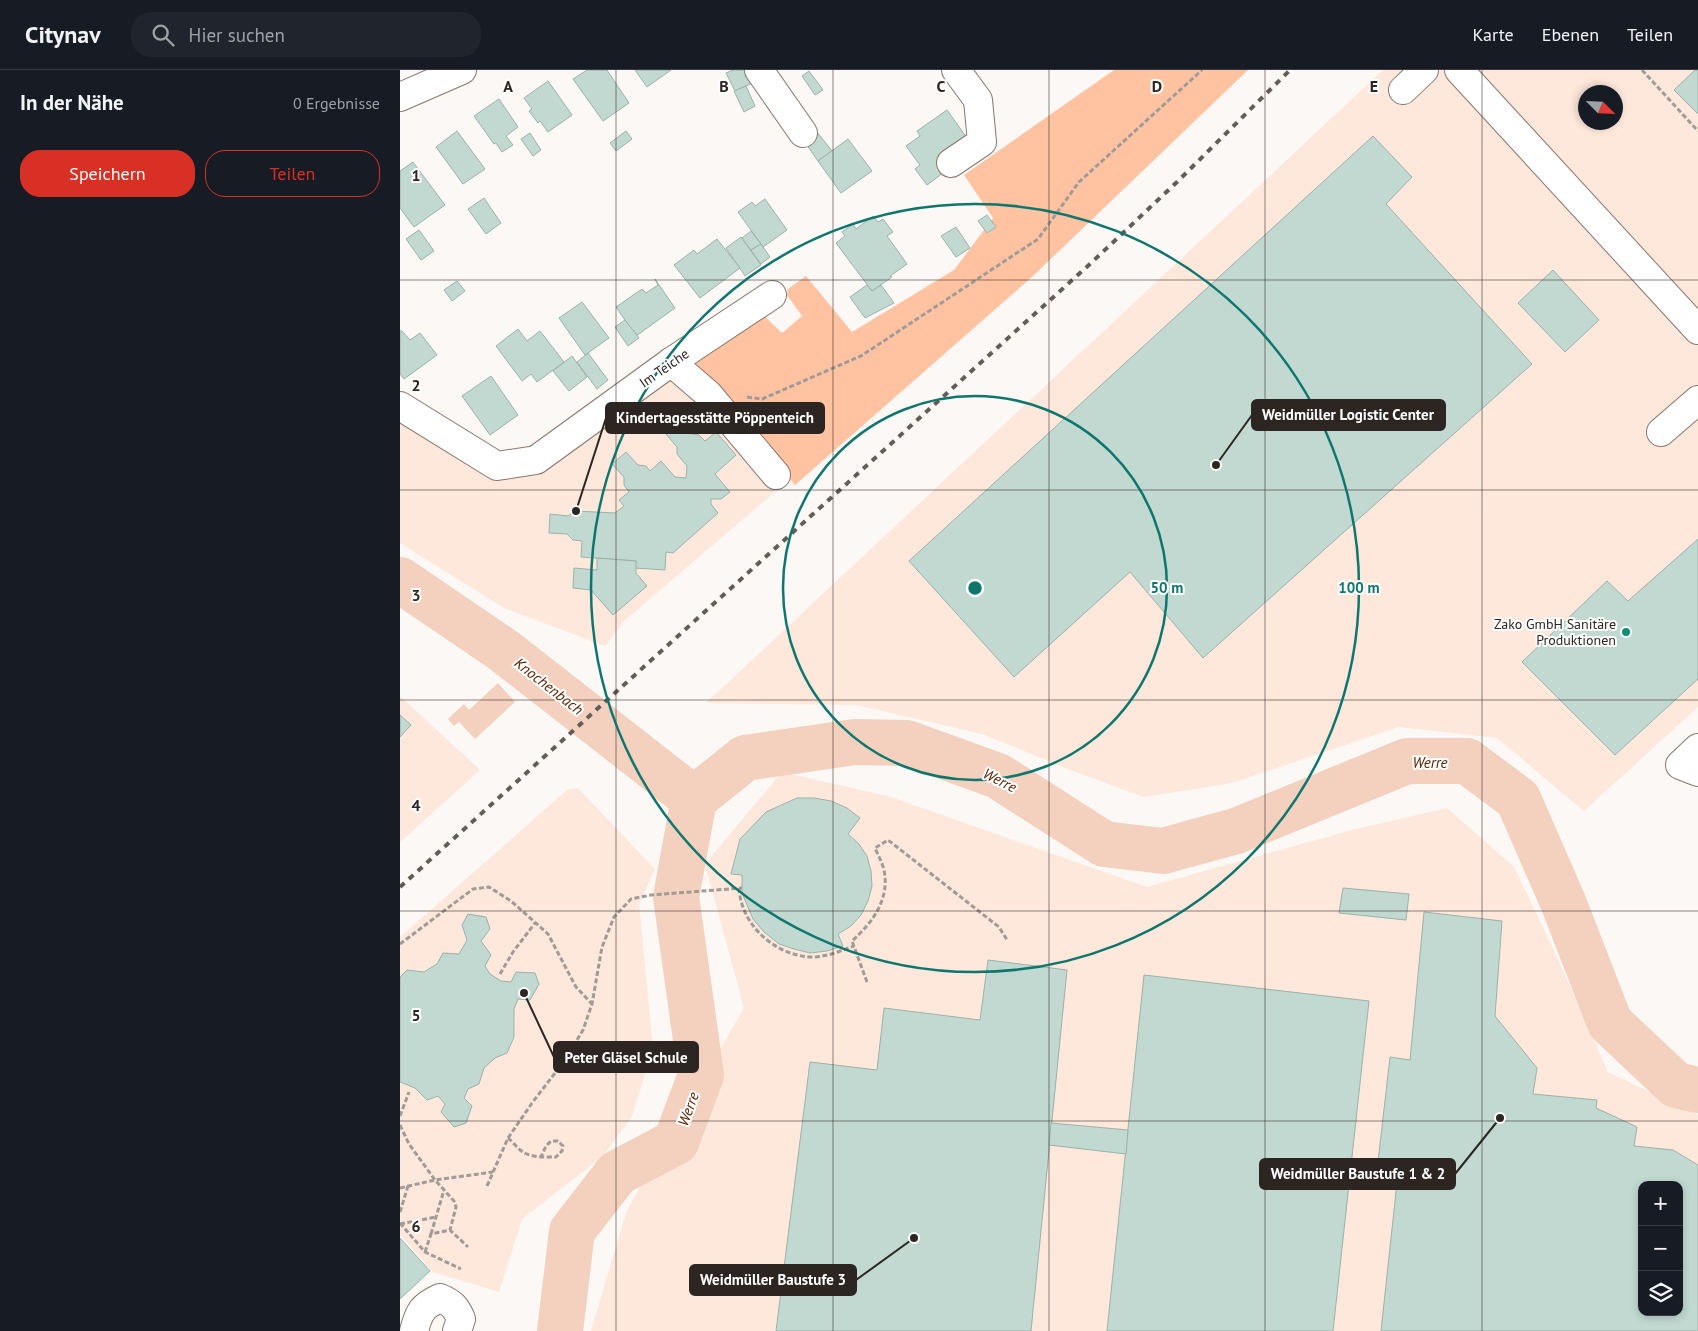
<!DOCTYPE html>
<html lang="de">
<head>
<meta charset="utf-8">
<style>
  :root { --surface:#171b24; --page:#20242c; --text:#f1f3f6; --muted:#9ea1a6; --line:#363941; --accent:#d93025 }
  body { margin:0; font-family:"PT Sans",sans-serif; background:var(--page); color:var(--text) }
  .controls { position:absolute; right:15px; bottom:15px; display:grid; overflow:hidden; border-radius:10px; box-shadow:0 2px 8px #0003 }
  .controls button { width:45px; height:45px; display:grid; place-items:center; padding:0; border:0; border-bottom:1px solid var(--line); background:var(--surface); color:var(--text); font:25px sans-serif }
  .compass { position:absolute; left:1178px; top:15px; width:45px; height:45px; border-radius:50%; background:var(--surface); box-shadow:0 2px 8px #0003; rotate:114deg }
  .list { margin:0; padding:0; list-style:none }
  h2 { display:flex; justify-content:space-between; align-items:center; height:65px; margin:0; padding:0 20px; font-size:21px }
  h2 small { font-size:16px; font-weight:400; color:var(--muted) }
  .actions { display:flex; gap:10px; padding:15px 20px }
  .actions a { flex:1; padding:11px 0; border:1px solid var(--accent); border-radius:20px; text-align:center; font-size:18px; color:var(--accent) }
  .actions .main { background:var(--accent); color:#fff }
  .icon { flex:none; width:28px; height:28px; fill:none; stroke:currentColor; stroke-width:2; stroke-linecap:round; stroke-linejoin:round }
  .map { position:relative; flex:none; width:1298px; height:1261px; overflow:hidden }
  header { display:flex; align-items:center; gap:30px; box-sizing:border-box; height:70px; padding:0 25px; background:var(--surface); border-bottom:1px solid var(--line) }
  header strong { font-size:24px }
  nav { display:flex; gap:28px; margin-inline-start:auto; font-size:18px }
  .search { width:350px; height:45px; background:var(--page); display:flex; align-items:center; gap:12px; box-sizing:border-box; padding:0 18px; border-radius:20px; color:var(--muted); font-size:19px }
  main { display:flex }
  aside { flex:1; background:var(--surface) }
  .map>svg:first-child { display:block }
  .built { fill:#fee7db; fill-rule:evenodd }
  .green { fill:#ffc3a2 }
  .water { fill:#f3d1be }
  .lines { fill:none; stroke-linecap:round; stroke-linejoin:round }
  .river { stroke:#f3d1be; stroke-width:46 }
  .building { fill:#c1d9d1; stroke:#9bb2aa; fill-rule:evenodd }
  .minor-casing { stroke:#89766c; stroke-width:30 }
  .path { stroke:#a09b97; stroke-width:3; stroke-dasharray:5 2.5; stroke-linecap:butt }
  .minor { stroke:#fff; stroke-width:28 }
  .rail { stroke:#635d59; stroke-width:4; stroke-dasharray:6 6; stroke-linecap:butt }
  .grid { fill:none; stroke:#2c2521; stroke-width:1; stroke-opacity:0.55 }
  .ring { fill:none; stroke:#0f766e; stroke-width:2.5 }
  .poi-dot { fill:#0f8e74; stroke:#fff; stroke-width:2 }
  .labels { text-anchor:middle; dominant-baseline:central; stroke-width:4; stroke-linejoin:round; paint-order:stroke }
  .street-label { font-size:14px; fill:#2c2521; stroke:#fff }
  .poi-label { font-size:14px; fill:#2c2521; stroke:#fff; text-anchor:end }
  .water-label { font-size:15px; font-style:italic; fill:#520; stroke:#fff }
  .grid-label { font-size:16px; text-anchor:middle; font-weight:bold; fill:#2c2521; stroke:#fff; stroke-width:4; stroke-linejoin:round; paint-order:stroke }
  .centre { fill:#0f766e; stroke:#fff; stroke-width:2.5 }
  .ring-label { font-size:15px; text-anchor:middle; font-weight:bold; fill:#0f766e; stroke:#fff; stroke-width:4; stroke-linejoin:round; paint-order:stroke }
  .leader { fill:none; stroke:#2c2521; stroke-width:2 }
  .callout-dot { fill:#2c2521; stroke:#fff; stroke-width:2 }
  .callout { fill:#2c2521; stroke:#2c2521; stroke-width:2 }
  .callout-label { font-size:15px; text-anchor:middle; font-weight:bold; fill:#fff }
</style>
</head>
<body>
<header>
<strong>Citynav</strong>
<div class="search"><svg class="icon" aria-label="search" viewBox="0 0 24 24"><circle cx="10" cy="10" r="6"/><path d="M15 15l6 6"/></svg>Hier suchen</div>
<nav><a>Karte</a><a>Ebenen</a><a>Teilen</a></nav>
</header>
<main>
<aside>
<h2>In der Nähe<small>0 Ergebnisse</small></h2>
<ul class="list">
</ul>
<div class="actions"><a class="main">Speichern</a><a>Teilen</a></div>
</aside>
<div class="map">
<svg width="1298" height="1261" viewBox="0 0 1298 1261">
  <rect width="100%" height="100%" fill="#fcf8f5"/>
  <g class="built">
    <path d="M983 0H1298V637L1184 741 1097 668 999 657 832 713 744 727 676 702 582 664 457 635 306 633ZM1186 22H1216V52H1186Z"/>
    <path d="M291 292 390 409 224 551 205 576 104 538 0 473V351L84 403 103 409 128 406 146 397Z"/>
    <path d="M0 626 80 700 0 772Z"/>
    <path d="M382 702 491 727 747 817 952 760 1047 738 1114 797 1152 876 1208 1002 1298 1045V1261H191L227 1140 344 938 305 794ZM1242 1115H1279V1242H1242Z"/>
    <path d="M178 718 255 799 239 834 253 979 232 1046 203 1086 122 1149 99 1222 33 1202 0 1165V867L167 720Z"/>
  </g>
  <path class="green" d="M714 0H848L633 206 395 415 291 292 357 239 382 263 402 246 387 225 388 219 406 206 452 262 554 200 593 148 564 105Z"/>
  <path class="water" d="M98 613 115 632 75 669 59 652 54 656 48 649 64 634 69 640Z"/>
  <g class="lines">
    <g class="river">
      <path d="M0 510 103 580 294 729"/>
      <path d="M160 1261 172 1161 217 1103 276 1072 301 1005 276 827 294 729 345 688 455 672 507 673 598 706 704 774 763 781 836 761 1007 691H1067L1118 729 1163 832 1210 953 1276 1015 1298 1020"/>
    </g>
  </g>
  <g class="building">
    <path d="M187 0H207L229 33 203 51 173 9Z"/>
    <path d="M235 0H271L247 17Z"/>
    <path d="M333 0H349L355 12 335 21 326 3Z"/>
    <path d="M1295 0H1298V44L1274 20Z"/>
    <path d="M409 1 423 20 415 25 402 6Z"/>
    <path d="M148 11 172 45 148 62 140 51 138 53 129 41 132 39 124 28Z"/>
    <path d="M346 16 355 36 344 42 334 21Z"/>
    <path d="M99 29 118 57 106 66 113 75 102 82 96 73 94 74 74 46Z"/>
    <path d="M547 40 567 68 538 89 547 100 527 115 515 99 520 95 506 76 520 66 517 61Z"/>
    <path d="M57 61 85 99 63 114 36 77Z"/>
    <path d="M226 61 232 69 216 81 210 73Z"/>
    <path d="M417 62 432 81 418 91 404 71Z"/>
    <path d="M130 63 141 80 133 86 121 69Z"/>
    <path d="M973 66 1012 107 986 134 1132 294 803 588 730 502 614 607 509 491Z"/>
    <path d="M448 69 472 101 441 123 418 91Z"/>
    <path d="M13 92 45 135 14 157 0 138V101Z"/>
    <path d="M84 128 101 153 86 164 68 139Z"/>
    <path d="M365 129 387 160 363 177 338 142 352 132 355 136Z"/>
    <path d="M587 145 596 157 587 163 578 151Z"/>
    <path d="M473 146 478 152 483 149 493 162 487 166 507 194 490 206 492 207 472 221 436 173 445 166 442 162 453 154 456 159Z"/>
    <path d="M556 157 570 178 556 187 541 166Z"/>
    <path d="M19 160 34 181 21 190 6 169Z"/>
    <path d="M351 161 361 174 351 180 342 168Z"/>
    <path d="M341 167 361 195 345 206 326 178Z"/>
    <path d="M317 169 340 198 300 228 274 195 294 180 297 184Z"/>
    <path d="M361 174 370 187 361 194 351 180Z"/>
    <path d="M1153 200 1199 250 1165 282 1118 233Z"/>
    <path d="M255 209 275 238 236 266 216 237 242 219 246 223 258 215Z"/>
    <path d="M57 211 65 221 52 231 44 220Z"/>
    <path d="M467 215 472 221 481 215 494 233 465 248 450 227Z"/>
    <path d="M182 232 209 268 185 285 159 248Z"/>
    <path d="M225 250 239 268 228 276 215 257Z"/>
    <path d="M118 259 127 271 140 261 164 292 137 312 131 304 122 311 96 276Z"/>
    <path d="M0 261H2L10 270 20 263 37 285 4 309 0 304Z"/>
    <path d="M188 283 208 310 197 319 177 292Z"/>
    <path d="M172 286 187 307 169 321 153 301Z"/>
    <path d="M91 306 118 345 90 365 62 326Z"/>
    <path d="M280 350 292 364 299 365 305 371 316 362 336 385 315 404 330 422 321 429H311V434L318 443 273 483 266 482 265 500 235 498 236 491 181 487 182 471 173 470 167 464 149 463 150 444 168 446 175 441 215 443 224 436 219 430 229 422 224 415V407L212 394 226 382 238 395 246 396 250 401 261 391 275 407 286 408 287 396 277 384V377L265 363Z"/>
    <path d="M1298 469V609L1215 685 1122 592 1207 511 1228 531Z"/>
    <path d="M197 488 236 491V503L247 516 213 545 191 520 173 518 174 498 197 500Z"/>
    <path d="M0 645 11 655 0 667Z"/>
    <path d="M397 728H414L431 731 447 738 460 748 448 764 459 774 467 786 471 801 472 816 468 831 461 845 451 856 438 864 443 876 427 881 410 883 394 879 379 874 364 862 353 849 342 823V805L331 804 340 769 366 742Z"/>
    <path d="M943 818 1009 824 1006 850 939 843Z"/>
    <path d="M1024 842 1102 851 1095 946 1137 998 1133 1024 1197 1030 1196 1038 1237 1057 1234 1076 1273 1080 1298 1095V1261H981L999 1094 978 1092 990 987 1010 990ZM1242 1115H1279V1242H1242Z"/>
    <path d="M68 844 86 847 90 859 81 871 91 885 85 896 90 904 101 911 111 912 116 902 135 903 139 914 130 930 118 929 114 939V967L107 983 95 988 84 998 79 1014 68 1019 64 1028 72 1036 66 1053 54 1057 41 1042 45 1034 38 1026 27 1030 15 1018 0 1012V907L7 900 24 902 37 894 43 883 59 884 67 870 62 855Z"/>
    <path d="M588 890 667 900 631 1261H376L410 992 477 1000 484 938 580 950Z"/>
    <path d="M744 905 969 931 933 1261H707Z"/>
    <path d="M651 1053 728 1060 726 1084 649 1075Z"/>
    <path d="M951 1089 999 1094 997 1110 949 1105Z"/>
    <path d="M0 1168 30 1201 0 1229Z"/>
  </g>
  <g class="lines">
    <defs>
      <g id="minor">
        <path d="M359 0 403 63"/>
        <path d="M1059 0 1298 260"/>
        <path d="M1003 20 1024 0"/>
        <path d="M0 27 62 0"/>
        <path d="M551 93 582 72 578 30 556 0"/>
        <path d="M271 292 308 324 376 405"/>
        <path d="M0 336 97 396 136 390 271 292 372 225"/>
        <path d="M1261 362 1298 330"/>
        <path d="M1298 678 1280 695 1298 702"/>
        <path d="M14 1261C19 1242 22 1236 40 1228 52 1233 56 1237 61 1249L57 1261"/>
      </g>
    </defs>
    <use href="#minor" class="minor-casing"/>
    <g class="path">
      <path d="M1242 0 1298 61"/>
      <path d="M347 327 362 329 461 286 638 169 679 112 802 0"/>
      <path d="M339 818C341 855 375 886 412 887 427 887 440 881 454 876"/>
      <path d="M0 874 73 819 89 817 111 831 148 864 176 917 192 934"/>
      <path d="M100 904 113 882 135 853"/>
      <path d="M467 912 452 871C473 852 490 829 484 800 482 792 478 785 475 778L488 770 599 857 607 870"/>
      <path d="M0 1046 9 1022"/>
      <path d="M0 1055 9 1074 35 1110 54 1131 56 1137 50 1160"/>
      <path d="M108 1068C113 1072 118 1079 123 1082 132 1088 147 1087 156 1087L162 1081 163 1076 158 1071H151L146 1076 141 1087"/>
      <path d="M87 1116 108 1068 132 1033 165 990 183 960 192 934 202 877 214 847 231 829 251 825 342 818"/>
      <path d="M0 1118 35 1110 93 1102"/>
      <path d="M0 1142 8 1116"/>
      <path d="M0 1153 25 1182 61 1199"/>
      <path d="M0 1154 36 1147"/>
      <path d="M31 1164 44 1120"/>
      <path d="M25 1182 31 1164 50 1160 68 1177"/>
    </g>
    <use href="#minor" class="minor"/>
    <path class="rail" d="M0 817 690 194 777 112 890 0"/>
  </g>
  <path class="grid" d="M216 0V1261M433 0V1261M649 0V1261M865 0V1261M1082 0V1261M0 210H1298M0 420H1298M0 630H1298M0 841H1298M0 1051H1298"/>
  <g class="ring">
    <circle cx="575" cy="518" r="192"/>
    <circle cx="575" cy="518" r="384"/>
  </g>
  <circle class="poi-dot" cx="1226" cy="562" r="5"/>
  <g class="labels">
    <g class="street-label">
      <text transform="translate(264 298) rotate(-35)">Im Teiche</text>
    </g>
    <g class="poi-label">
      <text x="1216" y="554">Zako GmbH Sanitäre<tspan x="1216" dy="16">Produktionen</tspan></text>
    </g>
    <g class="water-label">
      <text transform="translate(149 616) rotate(38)">Knochenbach</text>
      <text x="1030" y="692">Werre</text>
      <text transform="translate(600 710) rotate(27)">Werre</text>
      <text transform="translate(288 1039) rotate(-70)">Werre</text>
    </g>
  </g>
  <g class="grid-label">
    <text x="108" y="22">A</text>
    <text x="324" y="22">B</text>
    <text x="541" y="22">C</text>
    <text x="757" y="22">D</text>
    <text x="974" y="22">E</text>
    <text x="16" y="111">1</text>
    <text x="16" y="321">2</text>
    <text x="16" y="531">3</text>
    <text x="16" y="741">4</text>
    <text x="16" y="951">5</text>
    <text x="16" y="1162">6</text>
  </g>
  <circle cx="575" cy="518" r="8" class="centre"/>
  <g class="ring-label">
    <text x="767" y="523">50 m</text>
    <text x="959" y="523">100 m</text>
  </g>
  <path class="leader" d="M816 395L852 345M176 441L206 348M124 923L154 987M1100 1048L1055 1104M514 1168L456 1210"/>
  <g class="callout-dot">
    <circle cx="816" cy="395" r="5"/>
    <circle cx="176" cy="441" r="5"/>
    <circle cx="124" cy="923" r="5"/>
    <circle cx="1100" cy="1048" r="5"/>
    <circle cx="514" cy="1168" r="5"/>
  </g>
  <g class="callout">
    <rect x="852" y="330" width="193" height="30" rx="5"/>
    <rect x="206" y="333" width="218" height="30" rx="5"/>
    <rect x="154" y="972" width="144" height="30" rx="5"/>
    <rect x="860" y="1089" width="195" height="30" rx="5"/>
    <rect x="290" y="1195" width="166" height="30" rx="5"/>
  </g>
  <g class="callout-label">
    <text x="948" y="350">Weidmüller Logistic Center</text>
    <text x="315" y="353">Kindertagesstätte Pöppenteich</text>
    <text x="226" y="993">Peter Gläsel Schule</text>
    <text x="958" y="1109">Weidmüller Baustufe 1 &amp; 2</text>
    <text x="373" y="1215">Weidmüller Baustufe 3</text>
  </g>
</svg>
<div class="controls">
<button>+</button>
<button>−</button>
<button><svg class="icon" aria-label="layers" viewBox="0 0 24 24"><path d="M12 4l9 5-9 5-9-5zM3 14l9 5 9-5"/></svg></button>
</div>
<svg class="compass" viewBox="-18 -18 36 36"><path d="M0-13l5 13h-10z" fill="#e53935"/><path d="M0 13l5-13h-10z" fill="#9ea1a6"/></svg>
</div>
</main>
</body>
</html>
